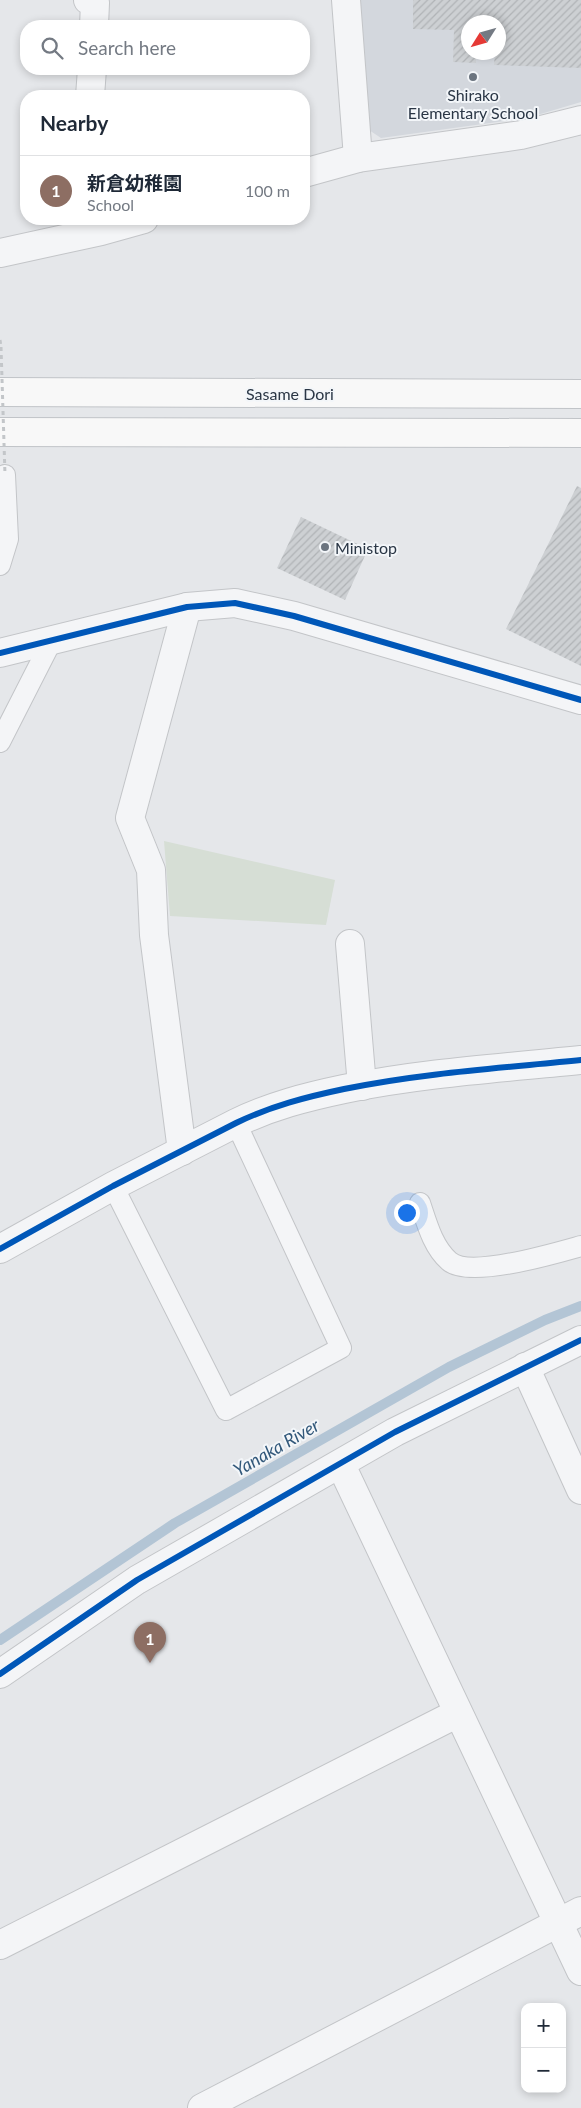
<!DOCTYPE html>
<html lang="en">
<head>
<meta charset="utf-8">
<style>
  :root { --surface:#fff; --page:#f6f6f7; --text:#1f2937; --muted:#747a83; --line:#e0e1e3; --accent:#2563eb }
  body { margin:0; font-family:Lato,"Noto Sans JP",sans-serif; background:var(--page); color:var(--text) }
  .controls { position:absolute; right:15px; bottom:15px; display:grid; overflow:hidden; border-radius:10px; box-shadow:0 2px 8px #0003 }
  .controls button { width:45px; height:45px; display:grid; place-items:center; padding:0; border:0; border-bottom:1px solid var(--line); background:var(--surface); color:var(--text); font:25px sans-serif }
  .compass { position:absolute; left:461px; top:15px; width:45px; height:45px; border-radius:50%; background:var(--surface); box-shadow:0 2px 8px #0003; rotate:233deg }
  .you { position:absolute; left:406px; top:1212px; width:18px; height:18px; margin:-12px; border:4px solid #fff; border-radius:50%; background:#1a73e8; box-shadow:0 0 0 8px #1a73e833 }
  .badge { display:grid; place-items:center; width:32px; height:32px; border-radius:50%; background:var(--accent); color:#fff; font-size:16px; font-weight:700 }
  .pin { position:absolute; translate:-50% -41px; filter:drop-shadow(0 1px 2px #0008) }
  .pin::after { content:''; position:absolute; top:26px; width:18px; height:15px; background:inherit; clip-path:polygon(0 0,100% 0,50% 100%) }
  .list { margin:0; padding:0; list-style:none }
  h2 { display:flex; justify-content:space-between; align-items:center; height:65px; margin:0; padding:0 20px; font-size:21px }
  h2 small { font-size:16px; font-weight:400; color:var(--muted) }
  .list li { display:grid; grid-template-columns:32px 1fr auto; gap:15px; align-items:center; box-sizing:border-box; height:70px; padding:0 20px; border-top:1px solid var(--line) }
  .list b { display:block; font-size:19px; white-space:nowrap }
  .list p { margin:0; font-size:16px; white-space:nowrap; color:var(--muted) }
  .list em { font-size:16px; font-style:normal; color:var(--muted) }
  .icon { flex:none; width:28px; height:28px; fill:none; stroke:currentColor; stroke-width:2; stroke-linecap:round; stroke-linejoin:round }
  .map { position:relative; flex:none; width:581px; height:2108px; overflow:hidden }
  .search { position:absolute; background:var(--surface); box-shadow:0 2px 8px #0003; left:20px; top:20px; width:290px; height:55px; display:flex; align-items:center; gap:12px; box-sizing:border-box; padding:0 18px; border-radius:20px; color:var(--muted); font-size:19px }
  .panel { position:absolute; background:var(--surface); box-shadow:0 2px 8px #0003; left:20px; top:90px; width:290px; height:135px; border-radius:20px }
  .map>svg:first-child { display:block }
  .built { fill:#d3d7dd; fill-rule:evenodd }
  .green { fill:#d6ded5 }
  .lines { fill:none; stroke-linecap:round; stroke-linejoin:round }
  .stream { stroke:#b3c5d5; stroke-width:10 }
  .building { fill:url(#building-hatch) }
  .service-casing { stroke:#c3c5c8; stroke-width:22 }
  .minor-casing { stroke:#c3c5c8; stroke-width:30 }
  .primary-casing { stroke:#c1c4c8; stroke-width:30 }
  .path { stroke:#c3c6c9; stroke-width:3; stroke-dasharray:4 4; stroke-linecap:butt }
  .service { stroke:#f4f5f7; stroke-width:20 }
  .minor { stroke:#f4f5f7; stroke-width:28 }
  .primary { stroke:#f8f8f8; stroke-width:28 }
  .path-bridge { stroke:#c3c6c9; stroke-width:3; stroke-dasharray:4 4; stroke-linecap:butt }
  .cycleway-casing { stroke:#f3f6f9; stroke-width:9 }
  .cycleway { stroke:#0057b8; stroke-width:6 }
  .poi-dot { fill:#6b747f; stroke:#f3f6f9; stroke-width:2 }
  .labels { text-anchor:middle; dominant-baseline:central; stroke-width:4; stroke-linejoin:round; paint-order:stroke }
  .poi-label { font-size:16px; fill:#2a3645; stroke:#f3f6f9 }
  .street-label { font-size:16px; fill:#2a3645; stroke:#f3f6f9 }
  .water-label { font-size:18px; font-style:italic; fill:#32587a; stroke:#f3f6f9 }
</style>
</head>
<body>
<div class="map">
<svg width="581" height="2108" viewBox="0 0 581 2108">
  <defs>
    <pattern id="building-hatch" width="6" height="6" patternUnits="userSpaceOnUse" patternTransform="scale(1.25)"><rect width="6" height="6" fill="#cdd0d3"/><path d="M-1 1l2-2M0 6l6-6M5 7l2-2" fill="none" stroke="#b0b3b6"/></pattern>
  </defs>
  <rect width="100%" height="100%" fill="#e5e7ea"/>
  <path class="built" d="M359 0H581V102L527 118 381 138 369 130ZM468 22H498V52H468Z"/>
  <path class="green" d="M164 841 335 880 326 925 170 916Z"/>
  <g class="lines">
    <path class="stream" d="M0 1640 175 1523 449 1367 545 1320 581 1306"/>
  </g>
  <g class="building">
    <path d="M413 0H581V68L494 65 495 52H498V22H468V52H476V63L453 62 454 30 413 29Z"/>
    <path d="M577 486 581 488V666L506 629Z"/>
    <path d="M301 517 368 549 345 600 277 568Z"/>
  </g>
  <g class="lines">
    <defs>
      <g id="service">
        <path d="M0 565 8 539 5 475"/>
        <path d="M0 742 52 640"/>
        <path d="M113 1186 226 1410 341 1348 236 1123"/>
        <path d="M420 1203C427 1224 433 1247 449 1261 469 1279 556 1253 581 1246"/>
      </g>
      <g id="minor">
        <path d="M88 0 95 3 94 26"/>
        <path d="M346 0 358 158"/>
        <path d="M90 96 92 69"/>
        <path d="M304 173 358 158 521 135 581 120"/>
        <path d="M0 253 101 231 144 219"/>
        <path d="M0 653 187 607 235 603 294 616 581 700"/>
        <path d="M350 944 362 1086"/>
        <path d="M182 1151 154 935 151 870 130 818 187 607"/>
        <path d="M0 1249 113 1186 236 1123C271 1106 306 1097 344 1089 422 1073 502 1068 581 1060"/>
        <path d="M525 1367 581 1490"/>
        <path d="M341 1465 581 1971"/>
        <path d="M0 1674 137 1580 395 1432 581 1340"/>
        <path d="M0 1945 458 1713"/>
        <path d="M202 2108 581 1911"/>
      </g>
      <g id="primary">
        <path d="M0 392 581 394"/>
        <path d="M0 432 581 433"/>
      </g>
    </defs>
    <use href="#service" class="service-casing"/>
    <use href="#minor" class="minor-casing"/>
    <use href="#primary" class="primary-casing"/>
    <path class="path" d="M0 340 1 347"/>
    <use href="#service" class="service"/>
    <use href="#minor" class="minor"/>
    <use href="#primary" class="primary"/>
    <path class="path-bridge" d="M1 347 5 475"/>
    <defs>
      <g id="cycleway">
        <path d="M0 653 187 607 235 603 294 616 581 700"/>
        <path d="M0 1249 113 1186 236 1123C271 1106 306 1097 344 1089 422 1073 502 1068 581 1060"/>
        <path d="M0 1674 137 1580 395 1432 581 1340"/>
      </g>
    </defs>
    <use href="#cycleway" class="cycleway-casing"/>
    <use href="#cycleway" class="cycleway"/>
  </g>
  <g class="poi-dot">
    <circle cx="473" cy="77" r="5"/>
    <circle cx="325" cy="547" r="5"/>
  </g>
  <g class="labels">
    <g class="poi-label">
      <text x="473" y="94">Shirako<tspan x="473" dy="18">Elementary School</tspan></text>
      <text x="335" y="547" text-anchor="start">Ministop</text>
    </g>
    <g class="street-label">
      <text x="290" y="393">Sasame Dori</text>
    </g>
    <g class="water-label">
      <text transform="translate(276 1447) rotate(-30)">Yanaka River</text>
    </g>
  </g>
</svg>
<div class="controls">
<button>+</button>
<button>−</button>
</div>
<svg class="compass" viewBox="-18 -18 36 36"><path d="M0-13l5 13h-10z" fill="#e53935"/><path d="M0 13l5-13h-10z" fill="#747a83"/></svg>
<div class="you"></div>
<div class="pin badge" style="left:150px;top:1663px;background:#8d6e63">1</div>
<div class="search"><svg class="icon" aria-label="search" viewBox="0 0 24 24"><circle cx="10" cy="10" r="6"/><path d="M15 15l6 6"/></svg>Search here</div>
<section class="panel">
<h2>Nearby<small></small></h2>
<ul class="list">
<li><span class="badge" style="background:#8d6e63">1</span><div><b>新倉幼稚園</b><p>School</p></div><em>100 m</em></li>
</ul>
</section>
</div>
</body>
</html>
